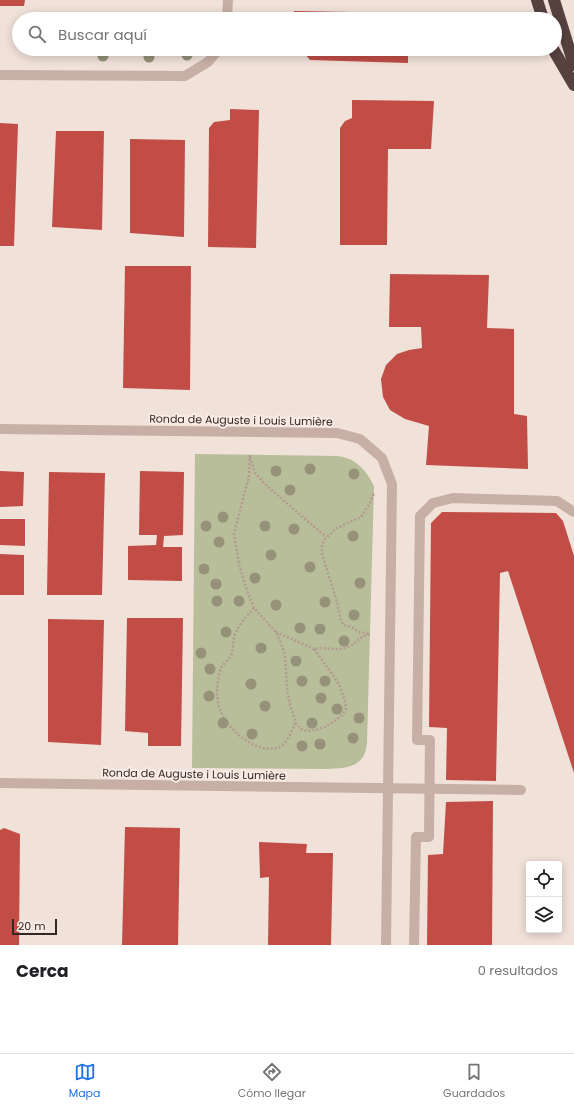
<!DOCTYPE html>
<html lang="es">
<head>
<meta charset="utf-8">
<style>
  :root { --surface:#fff; --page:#f2f2f2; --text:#202124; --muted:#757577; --line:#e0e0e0; --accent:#1a73e8 }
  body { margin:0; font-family:Poppins,sans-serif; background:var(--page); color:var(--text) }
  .controls { position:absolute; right:12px; bottom:12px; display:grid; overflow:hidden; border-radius:4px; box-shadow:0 2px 10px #0003 }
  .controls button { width:36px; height:36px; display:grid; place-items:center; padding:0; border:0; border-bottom:1px solid var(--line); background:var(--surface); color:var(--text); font:20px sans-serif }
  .scale { position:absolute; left:12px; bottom:10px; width:45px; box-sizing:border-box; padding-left:4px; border:2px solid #342826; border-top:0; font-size:11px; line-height:14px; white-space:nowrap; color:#342826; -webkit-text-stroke:3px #f8ece5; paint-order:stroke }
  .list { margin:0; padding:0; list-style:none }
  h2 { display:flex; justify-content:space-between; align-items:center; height:52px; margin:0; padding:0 16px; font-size:17px }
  h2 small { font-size:13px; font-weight:400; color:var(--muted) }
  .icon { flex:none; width:22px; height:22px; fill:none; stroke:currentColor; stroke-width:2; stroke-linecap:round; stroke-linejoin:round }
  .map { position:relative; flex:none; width:574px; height:945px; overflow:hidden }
  .search { position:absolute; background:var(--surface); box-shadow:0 2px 10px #0003; left:12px; right:12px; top:12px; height:44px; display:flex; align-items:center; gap:10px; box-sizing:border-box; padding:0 14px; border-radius:22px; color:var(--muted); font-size:15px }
  .sheet { height:108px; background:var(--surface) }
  nav { display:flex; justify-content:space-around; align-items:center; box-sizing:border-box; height:56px; border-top:1px solid var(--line); background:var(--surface); font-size:11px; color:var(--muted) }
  nav a { display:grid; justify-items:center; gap:2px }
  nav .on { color:var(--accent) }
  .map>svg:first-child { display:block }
  .green { fill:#b9be9a }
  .building { fill:#c14d46 }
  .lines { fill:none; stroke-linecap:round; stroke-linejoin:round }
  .path { stroke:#b39990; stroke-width:2.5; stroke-dasharray:2 2; stroke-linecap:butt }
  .minor { stroke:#c8afa6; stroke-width:10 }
  .highway { stroke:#55413e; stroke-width:12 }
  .tree { fill:#959279 }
  .labels { text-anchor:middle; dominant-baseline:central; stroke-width:4; stroke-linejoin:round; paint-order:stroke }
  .street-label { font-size:11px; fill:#342826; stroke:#f8ece5 }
</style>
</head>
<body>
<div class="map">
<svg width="574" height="945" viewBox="0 0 574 945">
  <rect width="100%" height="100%" fill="#f0e1d9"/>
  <path class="green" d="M195 454 337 456C356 458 366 470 374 486L367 743C366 747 366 752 364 755 357 769 340 768 327 769L192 768Z"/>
  <g class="building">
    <path d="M0 0H25L24 6H0Z"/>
    <path d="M294 11 410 13V19H293Z"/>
    <path d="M304 49H408V63L310 60 304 53Z"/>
    <path d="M352 100 434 101 431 149H388L387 245H340V128L345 121 352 118Z"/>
    <path d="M230 109 259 110 256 248 208 247 209 128 214 122 230 120Z"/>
    <path d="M0 123 18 124 14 246H0Z"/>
    <path d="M56 131H104L102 230 52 227Z"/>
    <path d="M130 139 185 140 184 237 130 233Z"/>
    <path d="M125 266H191L190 390 123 388Z"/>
    <path d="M390 274 489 275 487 328 514 329V414L527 416 528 469 426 465 429 426 405 419 390 410 383 397 381 379 386 365 397 354 409 350 422 348 421 327H389Z"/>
    <path d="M0 471 24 472 23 506 0 507Z"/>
    <path d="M140 471 184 472 183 535 164 536 163 547H182V581L128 580V546L156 545 157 535H139Z"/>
    <path d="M49 472 105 473 102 595H47Z"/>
    <path d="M442 512 556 513 563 521 574 556V773L508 571 500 573 496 781 446 780 447 728 429 727 431 523Z"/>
    <path d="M0 519H25V546L0 545Z"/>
    <path d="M0 554 24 555V595H0Z"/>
    <path d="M127 618H183L181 746H148V733L125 731Z"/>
    <path d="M48 619 104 620 101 745 48 742Z"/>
    <path d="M493 801 492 945H427L428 855 443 854 446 802Z"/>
    <path d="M125 827 180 828 178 945H122Z"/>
    <path d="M4 828 20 834 19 945H0V830Z"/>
    <path d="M259 842 307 844 306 853H333L331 945H268L269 877 260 878Z"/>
  </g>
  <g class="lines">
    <g class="path">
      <path d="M250 455 249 476 234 534 239 564 247 591 254 608 276 632 280 641 285 655 287 689 290 705 296 723 301 729 307 731 315 730 325 727 335 721 342 715 346 709 345 701 339 684 314 649C325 646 338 652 348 647 357 643 357 638 370 634L358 632 353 628 344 625 341 621 337 602 322 554V545L325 539 337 528 361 517 370 503 374 493"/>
      <path d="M250 457 255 473 267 486 326 537"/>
      <path d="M254 608C246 617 237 626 234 638 233 643 233 648 232 653 230 659 224 663 221 668 218 675 217 688 217 695 218 700 218 706 220 710 226 729 260 758 281 746 288 741 292 731 295 723"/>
      <path d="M276 632 314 649"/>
    </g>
    <g class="minor">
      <path d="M227 19 228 0"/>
      <path d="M0 75 185 76 208 62 219 49"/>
      <path d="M0 429 337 433 360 439 382 458 392 484 386 945"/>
      <path d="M0 783 521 790"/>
      <path d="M414 945 416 837H429L430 740H417L420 516 433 503 453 498 557 501 574 512"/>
    </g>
    <g class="highway">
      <path d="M537 0 543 19"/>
      <path d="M554 0 574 65"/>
      <path d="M553 49 574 85"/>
    </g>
  </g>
  <g class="tree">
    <circle cx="187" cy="55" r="5.5"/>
    <circle cx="103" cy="56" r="5.5"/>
    <circle cx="149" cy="57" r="5.5"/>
    <circle cx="310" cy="469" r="5.5"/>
    <circle cx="276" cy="471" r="5.5"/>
    <circle cx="354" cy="474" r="5.5"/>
    <circle cx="290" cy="490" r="5.5"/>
    <circle cx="223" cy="517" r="5.5"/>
    <circle cx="206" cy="526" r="5.5"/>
    <circle cx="265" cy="526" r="5.5"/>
    <circle cx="294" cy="529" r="5.5"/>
    <circle cx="353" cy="536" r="5.5"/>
    <circle cx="219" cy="542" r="5.5"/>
    <circle cx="271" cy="555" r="5.5"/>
    <circle cx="310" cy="567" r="5.5"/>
    <circle cx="204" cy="569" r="5.5"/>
    <circle cx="255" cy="578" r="5.5"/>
    <circle cx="360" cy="583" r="5.5"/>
    <circle cx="216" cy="584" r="5.5"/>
    <circle cx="217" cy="601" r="5.5"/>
    <circle cx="239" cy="601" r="5.5"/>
    <circle cx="325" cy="602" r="5.5"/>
    <circle cx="276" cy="605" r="5.5"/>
    <circle cx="354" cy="615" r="5.5"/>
    <circle cx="300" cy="628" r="5.5"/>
    <circle cx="320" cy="629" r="5.5"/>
    <circle cx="226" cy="632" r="5.5"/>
    <circle cx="344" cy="641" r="5.5"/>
    <circle cx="261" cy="648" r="5.5"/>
    <circle cx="201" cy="653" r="5.5"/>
    <circle cx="296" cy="661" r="5.5"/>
    <circle cx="210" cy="669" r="5.5"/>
    <circle cx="302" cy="681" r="5.5"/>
    <circle cx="325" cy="681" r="5.5"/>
    <circle cx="251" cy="684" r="5.5"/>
    <circle cx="209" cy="696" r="5.5"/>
    <circle cx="321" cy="698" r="5.5"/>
    <circle cx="265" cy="706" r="5.5"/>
    <circle cx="337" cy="709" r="5.5"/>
    <circle cx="359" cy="718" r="5.5"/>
    <circle cx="223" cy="723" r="5.5"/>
    <circle cx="312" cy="723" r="5.5"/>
    <circle cx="252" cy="734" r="5.5"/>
    <circle cx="353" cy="738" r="5.5"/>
    <circle cx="320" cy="744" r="5.5"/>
    <circle cx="302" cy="746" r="5.5"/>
  </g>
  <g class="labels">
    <g class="street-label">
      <text transform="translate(241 420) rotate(1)">Ronda de Auguste i Louis Lumière</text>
      <text transform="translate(194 774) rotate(1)">Ronda de Auguste i Louis Lumière</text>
    </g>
  </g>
</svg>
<div class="controls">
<button><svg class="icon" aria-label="locate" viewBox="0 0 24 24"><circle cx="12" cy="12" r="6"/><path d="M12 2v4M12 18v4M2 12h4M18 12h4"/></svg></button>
<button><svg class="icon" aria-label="layers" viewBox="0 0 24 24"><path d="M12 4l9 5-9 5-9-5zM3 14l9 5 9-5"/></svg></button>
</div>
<div class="scale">20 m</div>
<div class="search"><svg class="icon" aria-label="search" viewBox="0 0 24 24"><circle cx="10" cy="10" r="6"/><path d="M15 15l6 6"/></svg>Buscar aquí</div>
</div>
<section class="sheet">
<h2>Cerca<small>0 resultados</small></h2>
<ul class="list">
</ul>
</section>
<nav>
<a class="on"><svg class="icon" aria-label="map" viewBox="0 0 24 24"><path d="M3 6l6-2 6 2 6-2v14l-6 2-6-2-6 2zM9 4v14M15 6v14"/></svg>Mapa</a>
<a><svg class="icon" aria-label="directions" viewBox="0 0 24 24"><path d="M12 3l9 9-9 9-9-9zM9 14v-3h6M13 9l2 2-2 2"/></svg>Cómo llegar</a>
<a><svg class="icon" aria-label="saved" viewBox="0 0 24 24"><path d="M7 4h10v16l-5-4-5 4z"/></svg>Guardados</a>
</nav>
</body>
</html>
